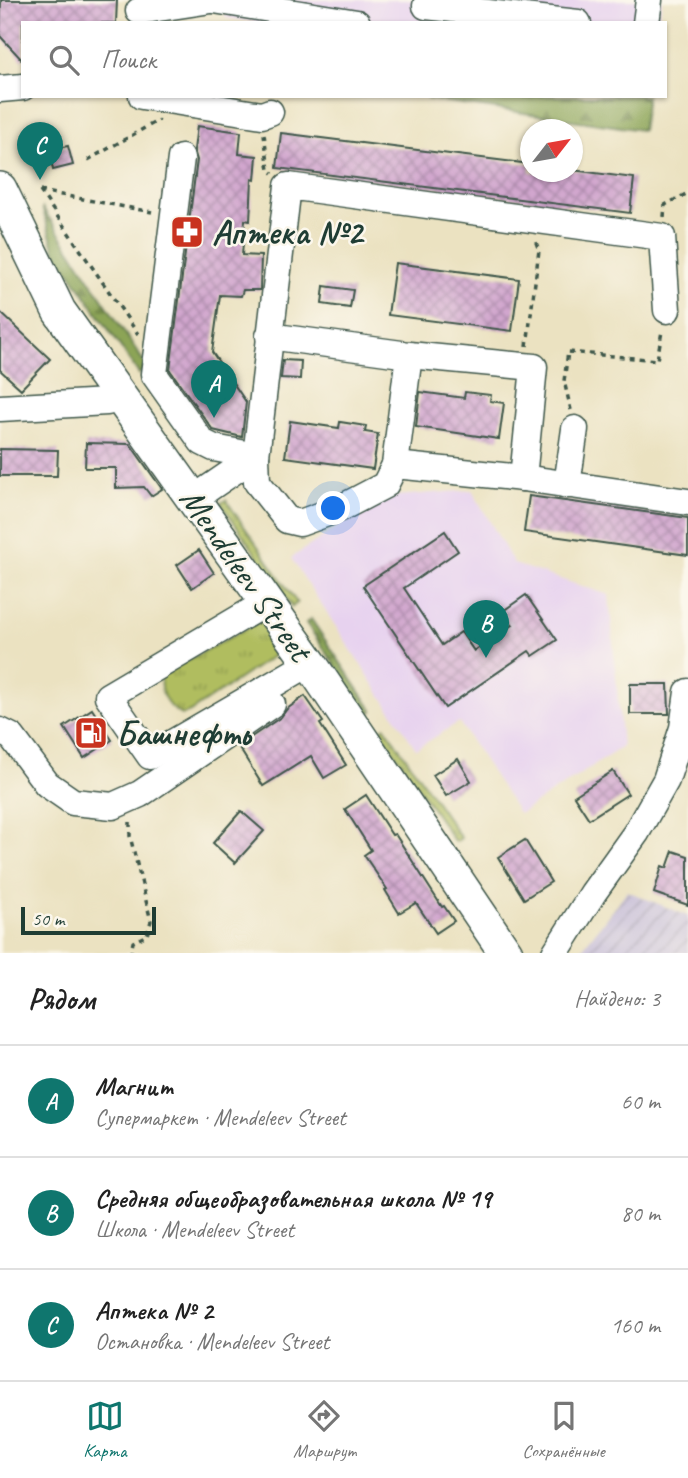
<!DOCTYPE html>
<html lang="ru">
<head>
<meta charset="utf-8">
<style>
  :root { --surface:#fff; --page:#f2f2f2; --text:#222; --muted:#767676; --line:#e0e0e0; --accent:#0f766e }
  body { margin:0; font-family:Caveat,sans-serif; background:var(--page); color:var(--text) }
  .compass { position:absolute; left:520px; top:119px; width:63px; height:63px; border-radius:50%; background:var(--surface); box-shadow:0 2px 5px #0004; rotate:59deg }
  .scale { position:absolute; left:21px; bottom:18px; width:135px; box-sizing:border-box; padding-left:7px; border:4px solid #1f3d34; border-top:0; font-size:19px; line-height:24px; white-space:nowrap; color:#1f3d34; -webkit-text-stroke:5px #fbf7ec; paint-order:stroke }
  .you { position:absolute; left:334px; top:509px; width:24px; height:24px; margin:-18px; border:5px solid #fff; border-radius:50%; background:#1a73e8; box-shadow:0 0 0 10px #1a73e833 }
  .badge { display:grid; place-items:center; width:46px; height:46px; border-radius:50%; background:var(--accent); color:#fff; font-size:23px; font-weight:700 }
  .pin { position:absolute; translate:-50% -58px; filter:drop-shadow(0 2px 4px #0008) }
  .pin::after { content:''; position:absolute; top:37px; width:24px; height:21px; background:inherit; clip-path:polygon(0 0,100% 0,50% 100%) }
  .list { margin:0; padding:0; list-style:none }
  h2 { display:flex; justify-content:space-between; align-items:center; height:91px; margin:0; padding:0 28px; font-size:30px }
  h2 small { font-size:23px; font-weight:400; color:var(--muted) }
  .list li { display:grid; grid-template-columns:46px 1fr auto; gap:21px; align-items:center; box-sizing:border-box; height:112px; padding:0 28px; border-top:2px solid var(--line) }
  .list b { display:block; font-size:26px; white-space:nowrap }
  .list p { margin:0; font-size:23px; white-space:nowrap; color:var(--muted) }
  .list em { font-size:23px; font-style:normal; color:var(--muted) }
  .icon { flex:none; width:38px; height:38px; fill:none; stroke:currentColor; stroke-width:2; stroke-linecap:round; stroke-linejoin:round }
  .map { position:relative; flex:none; width:688px; height:953px; overflow:hidden }
  .search { position:absolute; background:var(--surface); box-shadow:0 2px 5px #0004; left:21px; right:21px; top:21px; height:77px; display:flex; align-items:center; gap:18px; box-sizing:border-box; padding:0 24px; border-radius:0px; color:var(--muted); font-size:26px }
  .sheet { height:427px; background:var(--surface) }
  nav { display:flex; justify-content:space-around; align-items:center; box-sizing:border-box; height:98px; border-top:2px solid var(--line); background:var(--surface); font-size:19px; color:var(--muted) }
  nav a { display:grid; justify-items:center; gap:4px }
  nav .on { color:var(--accent) }
  .map>svg:first-child { display:block }
  .built { fill:#e7d2ef }
  .industrial { fill:url(#industrial-furrows) }
  .grass { fill:url(#grass-tufts); stroke:#687d4a; stroke-width:2 }
  .forest { fill:url(#forest-firs); stroke:#567045; stroke-width:2 }
  .building { fill:url(#building-cross-hatch) }
  .lines { fill:none; stroke-linecap:round; stroke-linejoin:round }
  .minor-casing { stroke:#3e5649; stroke-width:29 }
  .major-casing { stroke:#3e5649; stroke-width:36 }
  .path { stroke:#3e5649; stroke-width:3.5; stroke-dasharray:5 5; stroke-linecap:butt }
  .minor { stroke:#fff; stroke-width:26 }
  .major { stroke:#fff; stroke-width:33 }
  .labels { text-anchor:middle; dominant-baseline:central; stroke-width:5; stroke-linejoin:round; paint-order:stroke }
  .poi-label { font-size:35px; font-weight:bold; fill:#1f3d34; stroke:#fbf7ec; text-anchor:start }
  .street-label { font-size:35px; fill:#1f3d34; stroke:#fbf7ec }
</style>
</head>
<body>
<div class="map">
<svg width="688" height="953" viewBox="0 0 688 953">
  <defs>
    <pattern id="industrial-furrows" width="10" height="10" patternUnits="userSpaceOnUse" patternTransform="scale(1.75)"><rect width="10" height="10" fill="#c8bfd8"/><path d="M-1 1l2-2M0 10L10 0M9 11l2-2" fill="none" stroke="#a29cb0"/></pattern>
    <pattern id="grass-tufts" width="24" height="20" patternUnits="userSpaceOnUse" patternTransform="scale(1.75)"><rect width="24" height="20" fill="#b0bd5f"/><path d="M3 7l-1-3M5 7V3M7 7l1-3M15 17l-1-3M17 17v-4M19 17l1-3" fill="none" stroke="#8f9b4f"/></pattern>
    <pattern id="forest-firs" width="22" height="20" patternUnits="userSpaceOnUse" patternTransform="scale(1.75)"><rect width="22" height="20" fill="#8ca456"/><path d="M5 1l3.5 6h-7zM16 11l3.5 6h-7z" fill="#728748"/></pattern>
    <pattern id="building-cross-hatch" width="8" height="8" patternUnits="userSpaceOnUse" patternTransform="scale(1.75)"><rect width="8" height="8" fill="#d1a6ce"/><path d="M0 0l8 8M0 8l8-8" fill="none" stroke="#a988a8"/></pattern>
  </defs>
  <rect width="100%" height="100%" fill="#fbf7ec"/>
  <filter id="ink" filterUnits="userSpaceOnUse"><feTurbulence type="fractalNoise" baseFrequency=".0143" numOctaves="2"/><feDisplacementMap in="SourceGraphic" scale="14" xChannelSelector="R" yChannelSelector="G"/><feConvolveMatrix kernelMatrix="1 2 1 2 8 2 1 2 1" color-interpolation-filters="sRGB"/></filter>
  <filter id="wash" filterUnits="userSpaceOnUse"><feTurbulence type="fractalNoise" baseFrequency=".00686" numOctaves="4" result="noise"/><feDisplacementMap in="SourceGraphic" scale="28" xChannelSelector="R" yChannelSelector="G"/><feGaussianBlur stdDeviation="1.57" result="paint"/><feColorMatrix in="noise" values="0 0 0 0 0 0 0 0 0 0 0 0 0 0 0 0 0 1.4 0 .05"/><feComposite in="paint" operator="in"/></filter>
  <g filter="url(#wash)">
    <rect width="100%" height="100%" fill="#ebe2c1"/>
    <g class="built">
      <path d="M227 0H662L658 23H263L225 18Z"/>
      <path d="M472 490 514 564 609 595 622 747 519 814 459 722 416 749 291 558 383 497Z"/>
    </g>
    <path class="industrial" d="M627 891 688 916V953H579Z"/>
    <g class="grass">
      <path d="M226 500 297 603 292 607 221 503Z"/>
      <path d="M260 621 277 646 273 656 190 712 182 715C167 707 157 691 162 674Z"/>
      <path d="M385 727 461 838 455 842 380 731Z"/>
    </g>
    <g class="forest">
      <path d="M427 96H647L642 130 427 99Z"/>
      <path d="M42 207 148 368 139 374 55 251Z"/>
      <path d="M311 619 373 711 368 714 306 623Z"/>
    </g>
    <g id="blocks">
      <g class="building">
        <path d="M1 0H117L116 23H23V61L0 36Z"/>
        <path d="M197 126 241 132 239 154 257 156 255 180 252 179 250 221 245 220 242 255 261 256 260 290H243L241 296 220 295 212 352 246 402 242 437 213 430 170 370 197 160 194 150Z"/>
        <path d="M281 133 530 164V172L572 170 634 178 630 213 277 168Z"/>
        <path d="M68 146 73 165 53 170 49 150Z"/>
        <path d="M395 263 519 279 512 331 388 315Z"/>
        <path d="M324 286 353 290 350 308 322 304Z"/>
        <path d="M0 312 50 359 21 389 0 370Z"/>
        <path d="M283 360 301 361 300 379 281 378Z"/>
        <path d="M420 392 464 398 465 392 491 395 490 401 504 403 499 439 416 427Z"/>
        <path d="M290 421 339 428 340 422 366 426 365 432 378 434 373 469 285 457Z"/>
        <path d="M86 443 130 444 162 489 151 496 144 487 116 488V468H85Z"/>
        <path d="M0 449 58 450 57 476H0Z"/>
        <path d="M529 496 688 518V555L524 532Z"/>
        <path d="M445 531 458 551 404 588 442 645 461 632 474 651 513 625 503 611 526 595 557 640 533 656 529 651 445 708 363 586Z"/>
        <path d="M199 550 214 573 192 588 177 565Z"/>
        <path d="M630 684H668L669 714H630Z"/>
        <path d="M305 696 323 722 320 724 346 765 324 778 311 756 263 786 238 746 281 717 287 709Z"/>
        <path d="M92 709 112 740 84 758 64 727Z"/>
        <path d="M458 759 471 781 446 796 433 775Z"/>
        <path d="M613 771 628 794 589 819 574 796Z"/>
        <path d="M366 795 392 835 395 834 442 907 444 906 454 921 436 933 416 903 399 913 385 890 387 889 364 855 371 850 345 809Z"/>
        <path d="M241 811 264 831 235 863 213 843Z"/>
        <path d="M525 840 551 882 524 899 498 857Z"/>
        <path d="M673 851 688 856V905L654 893 662 866 667 868Z"/>
      </g>
    </g>
  </g>
  <g filter="url(#ink)">
    <use href="#blocks" fill-opacity="0" stroke="#3e5649" stroke-width="2"/>
    <g class="lines">
      <defs>
        <g id="minor">
          <path d="M214 0 357 23"/>
          <path d="M426 6 578 23"/>
          <path d="M139 11 211 0"/>
          <path d="M646 23 649 0"/>
          <path d="M0 89 23 87"/>
          <path d="M142 96 262 115 270 112"/>
          <path d="M181 158 154 374 202 442 214 448 256 456 257 482 287 520 300 523 341 508 385 485 395 465 523 478 688 502"/>
          <path d="M269 336 409 355 534 367 523 478"/>
          <path d="M0 408 107 402 120 398"/>
          <path d="M395 465 409 355"/>
          <path d="M567 485 575 429"/>
          <path d="M193 499 256 456 288 186 662 237 667 310"/>
          <path d="M267 602 108 696 150 756 310 663"/>
          <path d="M0 731 12 737 47 784 73 802 113 806 140 794 272 704"/>
          <path d="M555 953 593 893 636 833 666 780 683 728 688 692"/>
        </g>
        <path id="major" d="M0 189 59 311 310 663 506 953"/>
      </defs>
      <use href="#minor" class="minor-casing"/>
      <use href="#major" class="major-casing"/>
      <g class="path">
        <path d="M264 134 269 170 273 173"/>
        <path d="M88 160 159 120"/>
        <path d="M40 191 138 334"/>
        <path d="M40 191 152 212"/>
        <path d="M664 217 665 205 688 193"/>
        <path d="M527 346 539 250 535 240"/>
        <path d="M571 410 564 381 568 352 657 360 662 331"/>
        <path d="M130 822V836L151 921 147 935 133 942 131 953"/>
      </g>
      <use href="#minor" class="minor"/>
      <use href="#major" class="major"/>
    </g>
  </g>
  <defs>
    <symbol id="pharmacy-square" viewBox="-11 -11 22 22"><rect x="-9" y="-9" width="18" height="18" rx="4" fill="#c8321e" stroke="#fbf7ec"/><path d="M-2-6h4v4h4v4h-4v4h-4v-4h-4v-4h4Z" fill="#fff"/></symbol>
    <symbol id="fuel-square" viewBox="-11 -11 22 22"><rect x="-9" y="-9" width="18" height="18" rx="4" fill="#c8321e" stroke="#fbf7ec"/><path d="M-5.5-6h7V0h2V4h1.3V-2.5L3-4.5l.8-.8L6-3V5H2.5V1h-1V6h-7ZM-4.2-4.7v3.2H.2V-4.7Z" fill="#fff"/></symbol>
  </defs>
  <g fill-rule="evenodd">
    <use href="#pharmacy-square" x="168" y="213" width="38" height="38"/>
    <use href="#fuel-square" x="72" y="714" width="38" height="38"/>
  </g>
  <g class="labels">
    <g class="poi-label">
      <text x="212" y="232">Аптека №2</text>
      <text x="116" y="733">Башнефть</text>
    </g>
    <g class="street-label">
      <text transform="translate(246 574) rotate(55)">Mendeleev Street</text>
    </g>
  </g>
</svg>
<svg class="compass" viewBox="-18 -18 36 36"><path d="M0-13l5 13h-10z" fill="#e53935"/><path d="M0 13l5-13h-10z" fill="#767676"/></svg>
<div class="scale">50 m</div>
<div class="you"></div>
<div class="pin badge" style="left:214px;top:418px">A</div>
<div class="pin badge" style="left:486px;top:658px">B</div>
<div class="pin badge" style="left:40px;top:180px">C</div>
<div class="search"><svg class="icon" aria-label="search" viewBox="0 0 24 24"><circle cx="10" cy="10" r="6"/><path d="M15 15l6 6"/></svg>Поиск</div>
</div>
<section class="sheet">
<h2>Рядом<small>Найдено: 3</small></h2>
<ul class="list">
<li><span class="badge">A</span><div><b>Магнит</b><p>Супермаркет · Mendeleev Street</p></div><em>60 m</em></li>
<li><span class="badge">B</span><div><b>Средняя общеобразовательная школа № 19</b><p>Школа · Mendeleev Street</p></div><em>80 m</em></li>
<li><span class="badge">C</span><div><b>Аптека № 2</b><p>Остановка · Mendeleev Street</p></div><em>160 m</em></li>
</ul>
</section>
<nav>
<a class="on"><svg class="icon" aria-label="map" viewBox="0 0 24 24"><path d="M3 6l6-2 6 2 6-2v14l-6 2-6-2-6 2zM9 4v14M15 6v14"/></svg>Карта</a>
<a><svg class="icon" aria-label="directions" viewBox="0 0 24 24"><path d="M12 3l9 9-9 9-9-9zM9 14v-3h6M13 9l2 2-2 2"/></svg>Маршрут</a>
<a><svg class="icon" aria-label="saved" viewBox="0 0 24 24"><path d="M7 4h10v16l-5-4-5 4z"/></svg>Сохранённые</a>
</nav>
</body>
</html>
